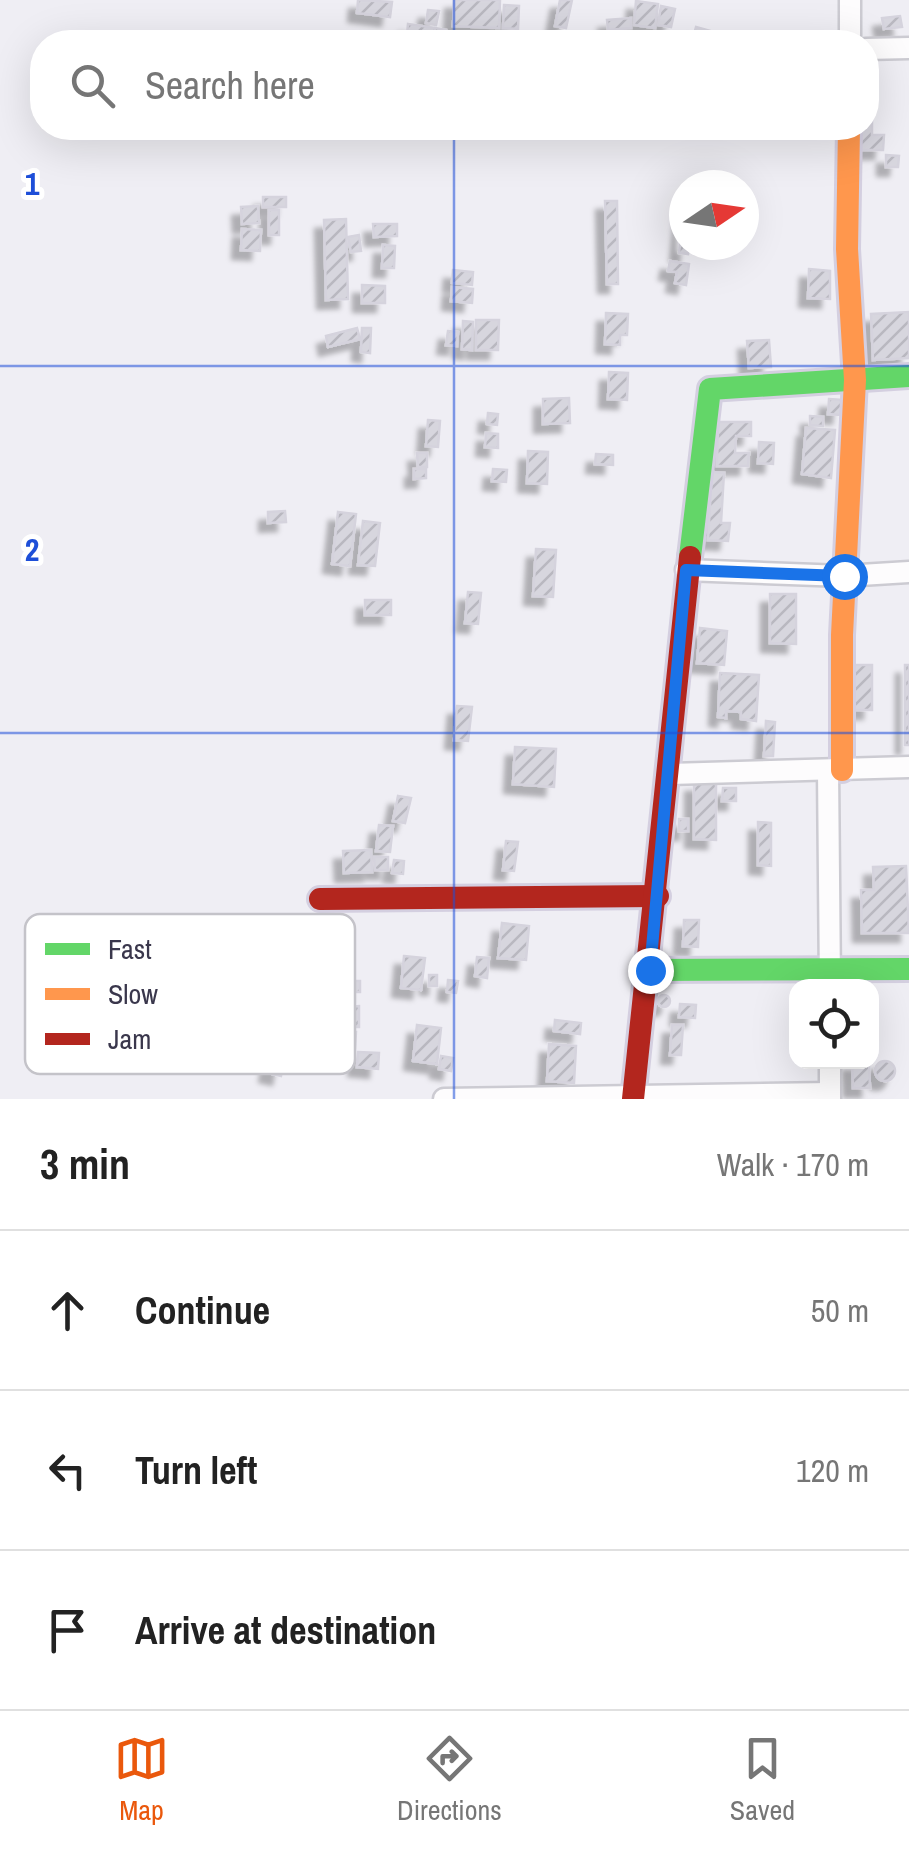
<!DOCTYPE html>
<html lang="en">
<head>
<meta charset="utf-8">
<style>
  :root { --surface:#fff; --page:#f2f2f2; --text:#222; --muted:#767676; --line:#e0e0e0; --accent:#ea580c }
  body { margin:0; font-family:"Archivo Narrow",sans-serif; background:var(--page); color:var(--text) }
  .controls { position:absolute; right:30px; bottom:30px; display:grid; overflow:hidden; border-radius:20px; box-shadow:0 10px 40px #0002 }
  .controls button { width:90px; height:90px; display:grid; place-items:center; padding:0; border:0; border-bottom:2px solid var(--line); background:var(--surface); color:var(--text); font:50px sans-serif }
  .compass { position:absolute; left:669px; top:170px; width:90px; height:90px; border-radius:50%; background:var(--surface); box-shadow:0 10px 40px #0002; rotate:77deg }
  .stop { position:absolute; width:30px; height:30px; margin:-22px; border:8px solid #1a73e8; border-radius:50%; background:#fff }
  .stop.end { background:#1a73e8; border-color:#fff; box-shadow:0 2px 10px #0008 }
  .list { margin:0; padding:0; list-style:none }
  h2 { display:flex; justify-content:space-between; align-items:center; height:130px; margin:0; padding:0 40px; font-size:42px }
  h2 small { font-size:32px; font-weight:400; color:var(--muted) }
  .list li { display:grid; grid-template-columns:65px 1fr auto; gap:30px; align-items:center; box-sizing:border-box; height:160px; padding:0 40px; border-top:2px solid var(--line) }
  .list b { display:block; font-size:38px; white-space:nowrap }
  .list em { font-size:32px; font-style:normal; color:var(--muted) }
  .icon { flex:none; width:55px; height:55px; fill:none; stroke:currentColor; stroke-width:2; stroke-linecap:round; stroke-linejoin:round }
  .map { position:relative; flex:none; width:909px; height:1099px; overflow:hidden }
  .search { position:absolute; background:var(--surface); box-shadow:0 10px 40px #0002; left:30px; right:30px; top:30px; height:110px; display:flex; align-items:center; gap:25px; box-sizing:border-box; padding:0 35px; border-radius:40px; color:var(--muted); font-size:38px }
  .sheet { height:610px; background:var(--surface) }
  nav { display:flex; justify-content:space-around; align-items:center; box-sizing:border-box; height:140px; border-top:2px solid var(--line); background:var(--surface); font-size:28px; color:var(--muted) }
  nav a { display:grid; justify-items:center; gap:5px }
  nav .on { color:var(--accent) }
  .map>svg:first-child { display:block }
  .building { fill:url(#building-hatch); stroke:#d5d3dd; stroke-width:2.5; filter:url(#shadow) }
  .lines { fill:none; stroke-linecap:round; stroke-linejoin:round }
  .street-casing { stroke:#cccbd2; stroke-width:25 }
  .fast-casing { stroke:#d4cfe0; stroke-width:28 }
  .slow-casing { stroke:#d4cfe0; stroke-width:28 }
  .jam-casing { stroke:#d4cfe0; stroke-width:28 }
  .street { stroke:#fdfcfd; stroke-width:20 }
  .fast { stroke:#63d668; stroke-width:22 }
  .slow { stroke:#ff974d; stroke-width:22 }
  .jam { stroke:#b3261e; stroke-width:22 }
  .route { stroke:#1a73e8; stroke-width:12 }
  .grid { fill:none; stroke:#1d4ed8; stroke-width:2.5; stroke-opacity:0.55 }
  .key { fill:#fff; stroke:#c4c3c9; stroke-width:2.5 }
  .key-label { font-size:28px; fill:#3a374c }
  .grid-label { font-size:32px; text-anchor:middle; font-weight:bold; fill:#1d4ed8; stroke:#fff; stroke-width:10; stroke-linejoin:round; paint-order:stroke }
</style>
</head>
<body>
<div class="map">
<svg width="909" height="1099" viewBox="0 0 909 1099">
  <defs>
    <pattern id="building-hatch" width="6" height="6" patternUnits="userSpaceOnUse" patternTransform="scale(2.5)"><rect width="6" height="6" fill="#d7d6de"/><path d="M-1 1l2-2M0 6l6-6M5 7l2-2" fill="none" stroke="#b9b8c0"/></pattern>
    <filter id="shadow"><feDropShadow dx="-9" dy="9" stdDeviation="2.5" flood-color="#0004"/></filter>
  </defs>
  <rect width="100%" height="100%" fill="#efeef4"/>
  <g class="building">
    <path d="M358 0 392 2 390 17 357 13Z"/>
    <path d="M454 0H500L499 28 453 26Z"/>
    <path d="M560 0H572L566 28 555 26Z"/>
    <path d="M636 1 658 4 655 28 634 25Z"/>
    <path d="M504 5 519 6 518 29 503 28Z"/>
    <path d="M661 6 675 9 671 27 658 25Z"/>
    <path d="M428 10 439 11 436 25 426 23Z"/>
    <path d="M900 16 902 27 884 29 882 18Z"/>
    <path d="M631 18V28L608 30 607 20Z"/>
    <path d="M408 24 435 28 434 39 407 34Z"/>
    <path d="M696 27 718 33 715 42H692Z"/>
    <path d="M435 28 446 30 444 42H433Z"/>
    <path d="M866 114 872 115V135H884L883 150H858L859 128H866Z"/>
    <path d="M886 155 899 156 898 167H886Z"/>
    <rect x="263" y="197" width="23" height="10"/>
    <path d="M605 201H617L618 284H607Z"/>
    <path d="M258 206 259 223 242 224 241 207Z"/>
    <path d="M684 207V245H689L688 254 679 253Z"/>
    <rect x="269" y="210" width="10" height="25"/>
    <path d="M346 219 348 299 326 300 324 220Z"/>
    <path d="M373 224H397V236L374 237Z"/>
    <path d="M242 229 261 230 260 251 241 250Z"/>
    <path d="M359 235 361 251 351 252 348 237Z"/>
    <path d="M383 245 395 246 394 268H382Z"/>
    <path d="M670 261 689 264 686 285 675 283 677 272 668 271Z"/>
    <path d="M809 269 830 271V299L808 298Z"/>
    <path d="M453 270 473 272 472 285 452 283Z"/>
    <path d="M362 285 385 286V303H362Z"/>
    <path d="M452 287 473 289 472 303 451 301Z"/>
    <path d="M909 312V358L873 360 871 314Z"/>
    <path d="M606 313 628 314 627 335H620V345L605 344Z"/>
    <path d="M476 320H499L498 350H476Z"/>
    <path d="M463 321 473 322 472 350 462 349Z"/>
    <path d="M357 328 360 339 328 347 326 336Z"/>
    <path d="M362 328H371L370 353 361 352Z"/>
    <path d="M448 331 458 332 457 346 446 345Z"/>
    <path d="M769 340 771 367 749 368 747 341Z"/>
    <path d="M609 372 628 373 627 400 608 399Z"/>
    <path d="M569 398 570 423 543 424V399Z"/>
    <path d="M829 399 842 400 841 415 828 414Z"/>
    <path d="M488 413 498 414 497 425 487 424Z"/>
    <path d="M810 416 823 417V426L810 425Z"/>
    <path d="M428 420 440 421 438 447 426 446Z"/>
    <path d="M718 422H751V436H736L735 453H749L748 466H717Z"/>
    <path d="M806 428 835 430 831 478 802 474Z"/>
    <path d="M486 433 498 434V448L485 447Z"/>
    <path d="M759 442 774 443 773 464 758 463Z"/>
    <path d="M528 451 548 452 547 484 527 483Z"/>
    <path d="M417 453H427V467H418Z"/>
    <path d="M596 454 613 455V465L595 464Z"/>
    <path d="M414 469H426V478L414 479Z"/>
    <path d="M493 469 507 470 506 482 492 481Z"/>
    <path d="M712 472 724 473 721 523H730L728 541 708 540Z"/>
    <path d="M285 511 286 522 268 523V512Z"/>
    <path d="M338 512 356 514 350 566 332 564Z"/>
    <path d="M363 521 380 523 375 566 358 565Z"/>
    <path d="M536 549 556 550 553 597 533 596Z"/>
    <path d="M468 592 481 593 478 624 465 623Z"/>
    <path d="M770 594H796V644L770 643Z"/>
    <rect x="365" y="600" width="26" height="15"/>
    <path d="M700 628 727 631 724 665 697 663Z"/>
    <path d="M852 665H872V710H851Z"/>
    <rect x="905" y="665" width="4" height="80"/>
    <path d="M720 673 759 675 756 721 741 719V712L726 711V718L718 717Z"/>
    <path d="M457 706 472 707 468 741 454 740Z"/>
    <path d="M766 721 775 722 773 756H764Z"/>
    <path d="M515 747 556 749 554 787 513 784Z"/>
    <path d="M694 783H716V840L694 839Z"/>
    <path d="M723 788H736V801H722Z"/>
    <path d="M398 796 411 798 405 823 393 821Z"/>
    <rect x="679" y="819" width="9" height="12"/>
    <path d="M758 822 771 823V866L758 865Z"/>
    <path d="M379 825 393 826 390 852 376 851Z"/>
    <path d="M506 841 518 842 514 871 503 870Z"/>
    <path d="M371 850 372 872 344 873 343 851Z"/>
    <path d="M374 857H388V870H375Z"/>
    <path d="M394 860 404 861 403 874 392 873Z"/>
    <path d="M906 866 909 933H862L861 890H874L873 867Z"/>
    <path d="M684 920H699L698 947 683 946Z"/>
    <path d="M502 923 529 926 526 960 498 958Z"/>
    <path d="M404 956 425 958 421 990 401 988Z"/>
    <path d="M477 957 489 958 487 978 475 976Z"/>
    <rect x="429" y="975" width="8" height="11"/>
    <path d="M448 980 458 981 456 993 447 992Z"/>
    <rect x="335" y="981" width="25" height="11"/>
    <circle cx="664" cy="1001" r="6"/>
    <path d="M680 1004 696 1005 695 1018 679 1017Z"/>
    <path d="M359 1006V1027H346V1007Z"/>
    <path d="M555 1020 581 1023 580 1034 554 1031Z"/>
    <path d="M417 1025 441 1028 437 1064 413 1061Z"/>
    <path d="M672 1025H683L681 1055H670Z"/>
    <path d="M343 1031 356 1032 355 1048 342 1047Z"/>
    <path d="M549 1044 576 1046 574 1083 547 1081Z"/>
    <path d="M273 1046 286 1048 281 1076 268 1073Z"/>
    <path d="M358 1052 379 1053 378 1069 357 1067Z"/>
    <path d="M441 1056 453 1058 451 1071 439 1069Z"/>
    <circle cx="885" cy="1071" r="10"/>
    <path d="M852 1062H869L870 1088H853Z"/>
  </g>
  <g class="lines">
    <defs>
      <g id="street">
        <path d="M850 42V0"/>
        <path d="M866 49 909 48"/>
        <path d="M686 570 844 576 909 572"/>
        <path d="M828 770 830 986"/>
        <path d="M670 774 909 767"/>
        <path d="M830 1062V1099"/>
        <path d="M444 1099 830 1093"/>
      </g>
      <g id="fast">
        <path d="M690 557 710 389 909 376"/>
        <path d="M650 970 909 969"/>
      </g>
      <path id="slow" d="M842 770V635L855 380 847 249 849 128"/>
      <g id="jam">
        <path d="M320 899 658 896"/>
        <path d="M633 1099 690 557"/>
      </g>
    </defs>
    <use href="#street" class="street-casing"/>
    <use href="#fast" class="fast-casing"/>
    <use href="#slow" class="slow-casing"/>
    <use href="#jam" class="jam-casing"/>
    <use href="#street" class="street"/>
    <use href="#fast" class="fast"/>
    <use href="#slow" class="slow"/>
    <use href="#jam" class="jam"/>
  </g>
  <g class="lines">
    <path class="route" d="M650 970 686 570 844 576"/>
  </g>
  <path class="grid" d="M454 0V42M454 128V1099M0 366H909M0 733H909"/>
  <rect x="25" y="914" width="330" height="160" rx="15" class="key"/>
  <rect x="45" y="943" width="45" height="12" fill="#63d668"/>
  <rect x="45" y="988" width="45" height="12" fill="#ff974d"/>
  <rect x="45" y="1033" width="45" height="12" fill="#b3261e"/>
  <g class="key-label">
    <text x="108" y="959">Fast</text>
    <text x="108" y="1004">Slow</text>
    <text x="108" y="1049">Jam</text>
  </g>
  <g class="grid-label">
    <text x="32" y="195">1</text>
    <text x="32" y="561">2</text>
  </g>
</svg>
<div class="controls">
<button><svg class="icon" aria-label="locate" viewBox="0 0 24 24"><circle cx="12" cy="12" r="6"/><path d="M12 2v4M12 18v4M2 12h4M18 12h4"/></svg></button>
</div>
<svg class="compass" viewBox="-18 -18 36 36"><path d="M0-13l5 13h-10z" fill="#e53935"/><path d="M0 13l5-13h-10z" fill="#767676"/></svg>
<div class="stop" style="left:844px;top:576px"></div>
<div class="stop end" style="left:650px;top:970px"></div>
<div class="search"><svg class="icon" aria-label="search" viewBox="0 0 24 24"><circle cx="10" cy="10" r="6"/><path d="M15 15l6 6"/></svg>Search here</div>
</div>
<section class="sheet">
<h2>3 min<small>Walk · 170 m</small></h2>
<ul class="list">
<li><svg class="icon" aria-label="ahead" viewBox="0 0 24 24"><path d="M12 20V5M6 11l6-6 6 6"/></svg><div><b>Continue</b></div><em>50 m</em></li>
<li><svg class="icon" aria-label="left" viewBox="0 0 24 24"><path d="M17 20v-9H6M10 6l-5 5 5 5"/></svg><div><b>Turn left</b></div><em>120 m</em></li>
<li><svg class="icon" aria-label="arrive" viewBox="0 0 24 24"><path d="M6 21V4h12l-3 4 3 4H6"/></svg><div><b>Arrive at destination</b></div></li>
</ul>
</section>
<nav>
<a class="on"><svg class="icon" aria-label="map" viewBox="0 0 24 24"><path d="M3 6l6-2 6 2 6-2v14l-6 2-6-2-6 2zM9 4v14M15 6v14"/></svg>Map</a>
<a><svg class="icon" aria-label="directions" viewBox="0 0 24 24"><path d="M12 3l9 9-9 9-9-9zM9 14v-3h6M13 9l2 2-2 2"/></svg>Directions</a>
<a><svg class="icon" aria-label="saved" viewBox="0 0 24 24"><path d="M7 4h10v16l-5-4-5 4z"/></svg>Saved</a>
</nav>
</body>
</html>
